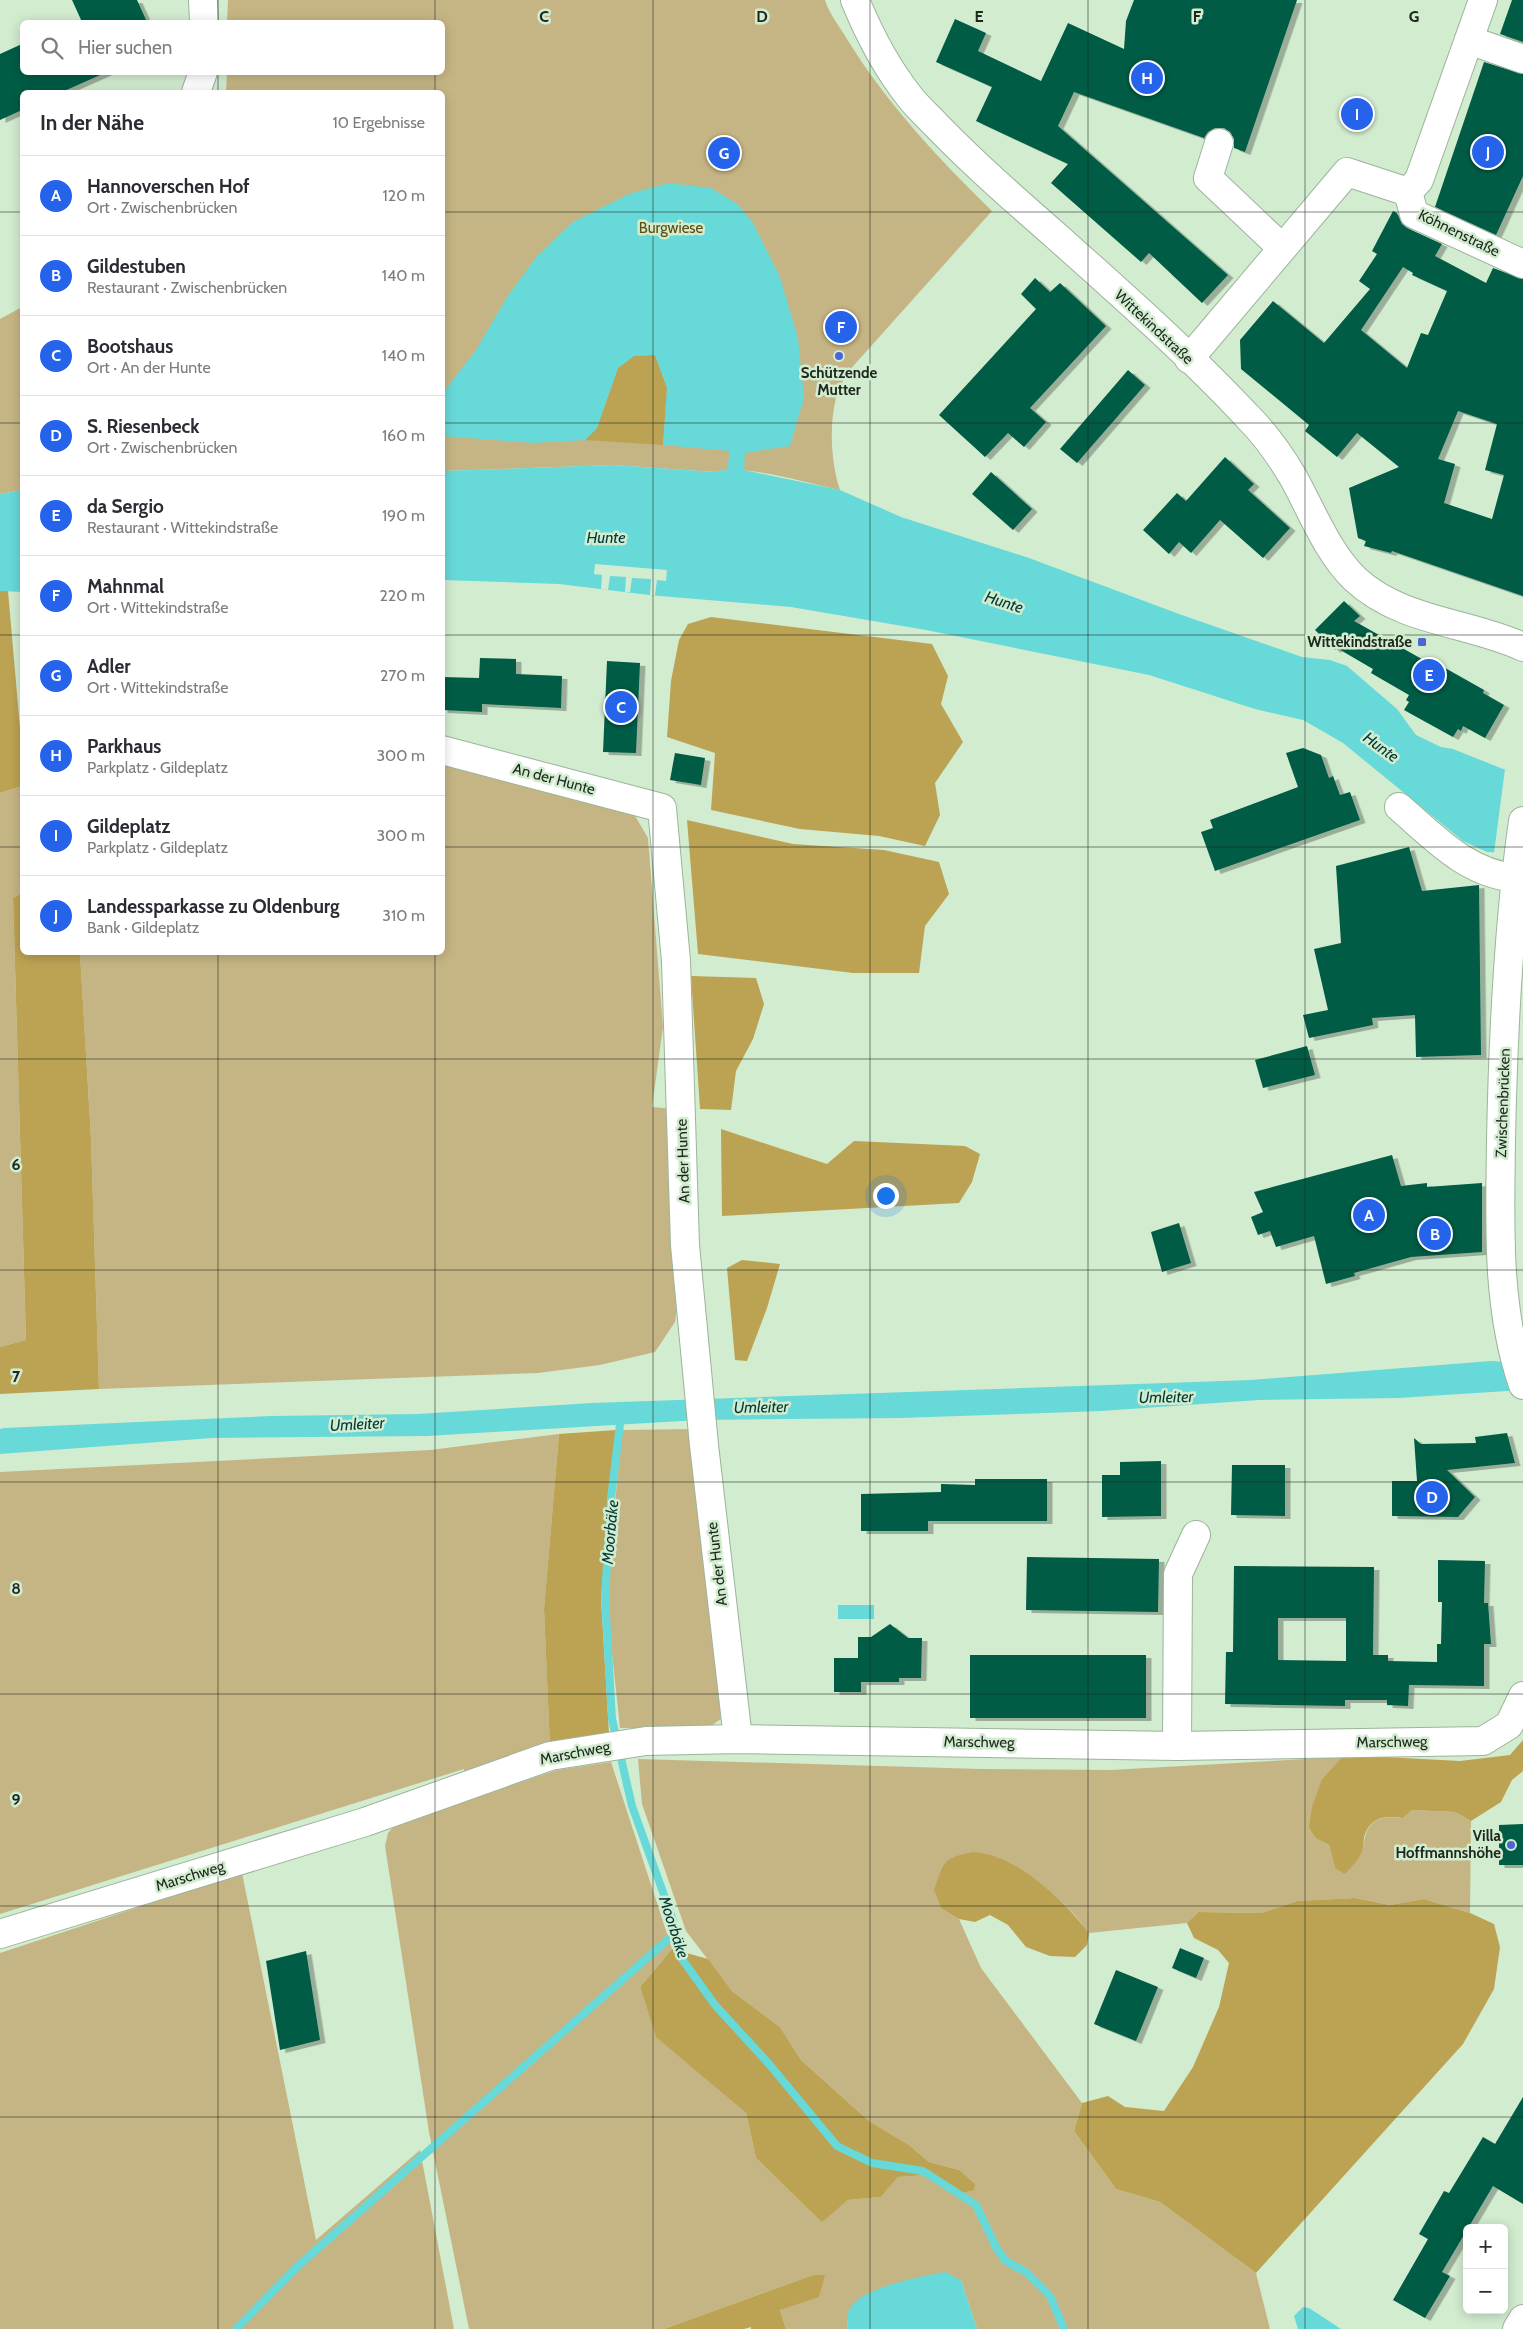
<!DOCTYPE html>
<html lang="de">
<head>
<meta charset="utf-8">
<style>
  :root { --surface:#fff; --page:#f2f2f3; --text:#2b2b33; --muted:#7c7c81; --line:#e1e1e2; --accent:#2563eb }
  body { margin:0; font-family:Cabin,sans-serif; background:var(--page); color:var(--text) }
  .controls { position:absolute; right:15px; bottom:15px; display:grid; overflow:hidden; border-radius:8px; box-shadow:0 2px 12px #0003 }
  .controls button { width:45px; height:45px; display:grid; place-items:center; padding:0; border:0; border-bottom:1px solid var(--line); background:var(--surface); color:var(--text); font:25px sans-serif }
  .you { position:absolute; left:885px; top:1195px; width:18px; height:18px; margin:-12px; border:4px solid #fff; border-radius:50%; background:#1a73e8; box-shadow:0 0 0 8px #1a73e833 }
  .badge { display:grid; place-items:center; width:32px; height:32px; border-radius:50%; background:var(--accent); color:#fff; font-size:16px; font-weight:700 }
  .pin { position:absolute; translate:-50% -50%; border:2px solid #fff; box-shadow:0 1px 5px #0006 }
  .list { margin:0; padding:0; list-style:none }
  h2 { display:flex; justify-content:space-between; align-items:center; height:65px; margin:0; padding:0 20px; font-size:21px }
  h2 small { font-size:16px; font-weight:400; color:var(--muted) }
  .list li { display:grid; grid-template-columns:32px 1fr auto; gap:15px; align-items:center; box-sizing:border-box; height:80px; padding:0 20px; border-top:1px solid var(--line) }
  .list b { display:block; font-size:19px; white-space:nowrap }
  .list p { margin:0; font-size:16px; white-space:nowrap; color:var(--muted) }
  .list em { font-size:16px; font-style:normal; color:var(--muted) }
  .icon { flex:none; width:28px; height:28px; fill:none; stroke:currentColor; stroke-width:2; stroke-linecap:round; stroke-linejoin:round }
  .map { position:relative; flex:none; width:1523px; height:2329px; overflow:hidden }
  .search { position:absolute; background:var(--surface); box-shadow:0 2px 12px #0003; left:20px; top:20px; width:425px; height:55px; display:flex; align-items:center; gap:12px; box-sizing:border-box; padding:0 18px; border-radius:8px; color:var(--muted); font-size:19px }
  .panel { position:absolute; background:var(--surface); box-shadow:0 2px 12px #0003; left:20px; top:90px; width:425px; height:865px; border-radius:8px }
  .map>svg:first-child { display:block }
  .green { fill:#c6b584 }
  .forest { fill:#bca253 }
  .water { fill:#67d9d8 }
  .pier { fill:#d2ecd0 }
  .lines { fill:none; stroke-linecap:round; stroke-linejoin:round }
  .stream { stroke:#67d9d8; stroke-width:8 }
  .building { fill:#045b45; fill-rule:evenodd; filter:url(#shadow) }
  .minor-casing { stroke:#9cb49a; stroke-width:30 }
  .minor { stroke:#fff; stroke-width:28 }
  .grid { fill:none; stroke:#1e271d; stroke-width:1; stroke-opacity:0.55 }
  .poi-dot { fill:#4d63d8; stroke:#d2ecd0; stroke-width:2 }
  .labels { text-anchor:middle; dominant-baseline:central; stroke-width:5; stroke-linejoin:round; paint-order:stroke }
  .park-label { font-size:15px; fill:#5e4c0d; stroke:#d2ecd0 }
  .street-label { font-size:15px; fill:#1e271d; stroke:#d2ecd0 }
  .poi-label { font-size:15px; font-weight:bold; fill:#1e271d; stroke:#d2ecd0; text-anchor:end }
  .water-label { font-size:16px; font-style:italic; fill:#003938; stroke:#d2ecd0 }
  .grid-label { font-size:16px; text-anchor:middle; font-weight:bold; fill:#1e271d; stroke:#d2ecd0; stroke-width:5; stroke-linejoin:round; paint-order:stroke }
</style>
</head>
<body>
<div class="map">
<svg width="1523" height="2329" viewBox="0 0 1523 2329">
  <defs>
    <filter id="shadow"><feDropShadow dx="5.5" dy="3" stdDeviation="0" flood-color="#0004"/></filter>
  </defs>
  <rect width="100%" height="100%" fill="#d2ecd0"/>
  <g class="green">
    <path d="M228 0H825C829 14 840 27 847 39 887 104 938 158 992 211L847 373C843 381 839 389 836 398 829 426 831 463 840 490 806 483 747 464 715 472L613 465 443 471 442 92H226L227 73 442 72V22H227Z"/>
    <path d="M22 307V490L0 494V319Z"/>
    <path d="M443 760 631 809 648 838 663 1027 652 1107 674 1109 680 1286 675 1322 655 1352 600 1365 538 1373 99 1389 91 1138 80 953 442 952Z"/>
    <path d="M22 786V893L13 898 26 1340 0 1347V793Z"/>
    <path d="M695 1429 721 1719 706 1729 620 1728 606 1597 622 1430Z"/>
    <path d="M559 1434 544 1609 550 1748 465 1777 464 1769 0 1914V1472L430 1450Z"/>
    <path d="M1342 1757 1322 1779 1317 1839 1329 1845 1335 1868 1363 1849C1366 1821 1376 1815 1403 1818L1412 1810 1455 1812 1471 1821 1470 1913 1424 1899 1390 1905 1355 1898 1297 1901 1261 1913 1200 1912 1187 1923 1089 1933C1066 1901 1032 1874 996 1857L942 1909 959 1919 981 1968 1082 2103 1074 2131 1116 2189 1160 2202 1256 2273 1270 2329H977L961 2280 849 2310 847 2329H786L780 2310 825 2275H813L664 2329H469L429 2132 385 1846 388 1833 396 1824 557 1770 611 1762 672 1949 640 1987 656 2036 746 2113 756 2158 822 2221 848 2200 881 2197 898 2177 927 2175 962 2193 959 2170 929 2162 909 2145 869 2121 801 2060 780 2027 732 1991 686 1931 642 1804 638 1759 981 1769 1111 1770Z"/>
    <path d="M242 1873 316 2240 420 2150 454 2329H0V1953Z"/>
  </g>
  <g class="forest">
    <path d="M655 355 667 388 663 445 585 440 597 428 618 368 634 356Z"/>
    <path d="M0 591H8L22 751V786L0 793Z"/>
    <path d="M711 617 932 644 948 676 941 704 963 742 935 783 940 815 925 846 879 836 800 829 711 810 715 753 667 737 671 681 679 640 688 624Z"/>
    <path d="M687 820 793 844 884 850 939 862 949 894 925 926 919 973H853L698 954Z"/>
    <path d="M22 893V952L80 953 91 1138 99 1389 0 1394V1347L26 1340 13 898Z"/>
    <path d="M691 976 756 978 764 1004 753 1039 736 1071 731 1110 700 1109Z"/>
    <path d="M721 1129 827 1164 854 1141 965 1146 980 1154 972 1182 959 1203 722 1216Z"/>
    <path d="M742 1260 780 1264 767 1308 747 1361 735 1360 727 1268Z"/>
    <path d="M616 1430 601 1598 609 1733 550 1748 544 1609 559 1434Z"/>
    <path d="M1523 1740V1771L1512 1780 1501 1802 1471 1821 1455 1812 1412 1810 1403 1818C1387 1816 1373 1816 1366 1832 1363 1837 1364 1843 1363 1848 1360 1859 1352 1866 1345 1874L1335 1868 1329 1845 1317 1839 1309 1828 1312 1807 1322 1779 1342 1757 1365 1756 1460 1761 1510 1755Z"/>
    <path d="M973 1852C981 1853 989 1854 996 1857 1029 1868 1069 1906 1089 1933L1087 1945 1075 1957 1050 1956 1026 1947 1008 1925 990 1915 975 1922 959 1919 942 1909 934 1890C945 1861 941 1859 973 1852Z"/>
    <path d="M1355 1898 1390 1905 1424 1899 1470 1913 1494 1924 1500 1947 1494 1989 1463 2044 1256 2273 1160 2202 1116 2189 1074 2131 1082 2103 1108 2096 1125 2107 1164 2111 1193 2067 1219 2007 1229 1963 1218 1950 1194 1938 1187 1923 1199 1912 1261 1913 1297 1901Z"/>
    <path d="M672 1949 708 1959 732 1991 780 2027 801 2060 869 2121 909 2145 929 2162 959 2170 975 2184 974 2190 962 2193 927 2175 898 2177 881 2197 848 2200 822 2222 756 2158 746 2113 656 2037 640 1987Z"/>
    <path d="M813 2275H825L819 2297 780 2310 786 2329H751V2327L744 2329H664Z"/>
  </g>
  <g class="water">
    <path d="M668 183 711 188 737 204 752 221 780 277 798 338 804 398 790 446 745 453 744 470 840 490 901 517 1029 558 1179 614 1302 657 1330 660 1347 666 1397 709 1416 735 1441 747 1453 749 1503 769 1523 773V853L1487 852 1463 841 1343 743 1303 720 1255 709 1149 675 926 630 791 607 649 595 559 584 443 580V471L613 465 715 472 727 469 730 451 663 445 667 388 655 355 634 356 618 368 597 428 585 440 533 443 443 436 442 394 476 350 507 297 537 256 573 222 629 194Z"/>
    <path d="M22 490V592L0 591V494Z"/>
    <path d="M1491 1361 1523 1363V1390L1398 1398 1259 1400 1101 1411 900 1418 699 1420 427 1436 212 1438 0 1454V1429L4 1428 271 1416 418 1414 592 1403 1251 1380Z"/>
    <rect x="838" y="1605" width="36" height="14"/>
    <path d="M945 2272 961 2280 977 2329H847C848 2323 847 2315 849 2310 858 2288 923 2276 945 2272Z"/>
    <path d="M1303 2307 1309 2308 1341 2329H1298L1294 2316Z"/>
  </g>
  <g class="pier">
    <path d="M595 564 667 570 666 581 657 580 655 595H650L651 579 632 578 630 592H625L626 577 610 576 608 590 601 589 602 575 594 574Z"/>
    <path d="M1505 769 1523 772V853H1494Z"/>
  </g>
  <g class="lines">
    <g class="stream">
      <path d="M621 1416 611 1498 605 1597 612 1719 632 1806 673 1920V1935L682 1959 715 2005 769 2064 837 2146 872 2163 923 2171 976 2205 997 2249 1006 2261 1026 2272 1050 2296 1064 2329"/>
      <path d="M236 2329 299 2265 673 1935"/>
    </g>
  </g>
  <g class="building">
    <path d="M72 0H137L147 22H82Z"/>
    <path d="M1134 0H1297L1245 152 1234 148V139L1230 132 1224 128H1215L1208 132 1204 138 1074 92 1058 126 1228 275 1202 303 1149 253 1141 262 1051 183 1068 164 976 121 992 87 936 62 955 19 986 33 978 51 1041 81 1068 23 1124 49 1126 21Z"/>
    <path d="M1512 0H1523V42L1500 34Z"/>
    <path d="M22 44V72H107L62 92H22V110L0 120V54Z"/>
    <path d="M1484 62 1523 74V176L1496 235 1435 207Z"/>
    <path d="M1393 211 1397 213 1402 224 1407 228 1442 244 1435 256 1486 283 1493 268 1523 279V596L1392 551 1391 553 1364 546 1366 541 1358 538 1349 488 1399 467 1357 433 1337 457 1305 431 1309 425 1241 369 1240 340 1273 301 1324 343 1370 289 1359 281 1377 254 1372 251ZM1403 267 1413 273 1412 275 1447 291 1428 335 1421 333 1407 368 1361 330ZM1458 411 1497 424 1485 470 1504 475 1492 519 1444 503 1455 464 1438 459Z"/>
    <path d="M1035 278 1050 292 1060 283 1106 326 1030 408 1046 422 1024 447 1008 433 985 457 939 415 1036 309 1021 294Z"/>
    <path d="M1128 370 1145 385 1077 463 1060 449Z"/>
    <path d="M1225 457 1254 484 1248 490 1290 528 1263 558 1220 520 1191 553 1179 542 1169 554 1143 530 1177 493 1186 501Z"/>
    <path d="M991 472 1032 509 1013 530 972 494Z"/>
    <path d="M1344 601 1360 616 1354 621 1427 662 1429 659 1484 690 1483 693 1504 705 1485 738 1463 726 1461 731 1458 729 1453 737 1404 710 1409 702 1406 700 1409 695 1371 673 1373 669 1337 648 1335 650 1315 630Z"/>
    <path d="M480 658 516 659V674L562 676 561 708 482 704V712L442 710V677L479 678Z"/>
    <path d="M607 661 640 663 636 753 603 752Z"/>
    <path d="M1303 748 1321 755 1329 778 1333 776 1340 795 1350 792 1360 820 1215 871 1201 832 1213 828 1210 820 1298 787 1286 753Z"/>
    <path d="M675 753 705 758 701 785 670 780Z"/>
    <path d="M1409 847 1422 891 1479 885 1481 1055 1416 1057 1415 1015 1372 1018 1373 1025 1309 1038 1303 1015 1328 1010 1314 949 1341 943 1336 866Z"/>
    <path d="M1307 1046 1315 1075 1263 1088 1255 1060Z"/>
    <path d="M1392 1155 1401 1186 1427 1183V1187L1482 1183V1252L1411 1257 1354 1273 1355 1276 1326 1284 1314 1236 1276 1247 1270 1231 1258 1235 1251 1217 1263 1212 1254 1192Z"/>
    <path d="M1179 1223 1191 1263 1162 1272 1151 1232Z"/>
    <path d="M1507 1433 1515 1463 1447 1470 1475 1497 1458 1517 1392 1516V1481H1417L1414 1438 1421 1444 1476 1443 1475 1437Z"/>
    <path d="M1161 1461V1516L1102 1517V1475H1120V1462Z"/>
    <path d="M1232 1465H1285V1516L1231 1515Z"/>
    <path d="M975 1479H1047V1521H928V1531H861V1494L941 1492V1484L975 1485Z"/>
    <path d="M1027 1557 1159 1559 1158 1612 1026 1610Z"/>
    <path d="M1438 1560 1485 1561 1484 1603H1488L1491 1644H1484V1686L1409 1685 1408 1706 1387 1705V1700H1345V1706L1225 1704 1226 1652H1233L1234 1566 1374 1567 1373 1655H1388V1661L1437 1662V1644H1441L1442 1602H1438ZM1278 1618H1346V1661L1278 1660Z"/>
    <path d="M890 1624 908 1638H922L921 1678H899V1682H861V1692H834V1658H858V1637H871Z"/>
    <rect x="970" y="1655" width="176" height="63"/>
    <path d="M1523 1824V1865H1499V1825Z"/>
    <path d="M1180 1948 1204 1958 1196 1978 1172 1968Z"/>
    <path d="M306 1951 320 2040 280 2050 266 1961Z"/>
    <path d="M1116 1970 1158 1987 1136 2041 1094 2024Z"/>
    <path d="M1523 2097V2204L1493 2186 1442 2272 1450 2276 1425 2318 1393 2300 1428 2239 1419 2234 1444 2191 1449 2193 1483 2137 1495 2144Z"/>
  </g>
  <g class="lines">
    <defs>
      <g id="minor">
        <path d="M203 0 204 22"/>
        <path d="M855 0C869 34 886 67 909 96 917 107 929 117 938 127 975 165 1015 200 1055 235 1120 293 1187 352 1247 416 1265 434 1280 455 1293 477 1312 511 1327 552 1355 579 1401 622 1469 622 1523 647"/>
        <path d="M1469 40 1523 59"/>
        <path d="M196 92 203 72"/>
        <path d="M1219 143 1208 178 1282 248"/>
        <path d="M1408 192 1419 180 1483 0"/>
        <path d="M1408 192 1414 214 1523 264"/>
        <path d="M1189 359 1347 172 1408 192"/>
        <path d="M442 750 662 808 676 961 685 1245 704 1445 738 1739"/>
        <path d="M1399 807C1435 838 1466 873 1515 878"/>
        <path d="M1523 821C1508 927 1503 1034 1501 1141 1500 1222 1496 1307 1523 1385"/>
        <path d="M1177 1746 1178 1574 1196 1535"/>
        <path d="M0 1934 365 1822 550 1756 646 1741 738 1739 1177 1746 1483 1741 1509 1725 1523 1696"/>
        <path d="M1517 2329 1523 2319"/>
      </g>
    </defs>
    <use href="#minor" class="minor-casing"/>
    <use href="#minor" class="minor"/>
  </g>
  <path class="grid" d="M218 0V22M435 0V22M653 0V2329M870 0V2329M1088 0V2329M1305 0V2329M218 72V92M435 72V92M0 212H22M442 212H1523M0 423H22M442 423H1523M0 635H22M442 635H1523M0 847H22M442 847H1523M218 952V2329M435 952V2329M0 1059H1523M0 1270H1523M0 1482H1523M0 1694H1523M0 1906H1523M0 2117H1523"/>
  <g class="poi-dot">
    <circle cx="839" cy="356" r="5"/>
    <rect x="1417" y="637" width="10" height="10" rx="2.5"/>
    <circle cx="1511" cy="1845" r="5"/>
  </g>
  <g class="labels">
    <g class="park-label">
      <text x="671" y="228">Burgwiese</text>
    </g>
    <g class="street-label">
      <text transform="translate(1459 233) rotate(26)">Köhnenstraße</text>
      <text transform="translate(1154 327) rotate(43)">Wittekindstraße</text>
      <text transform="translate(554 779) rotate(15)">An der Hunte</text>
      <text transform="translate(1503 1103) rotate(-88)">Zwischenbrücken</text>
      <text transform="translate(683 1161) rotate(-92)">An der Hunte</text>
      <text transform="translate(717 1564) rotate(-97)">An der Hunte</text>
      <text transform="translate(979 1742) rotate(1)">Marschweg</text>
      <text transform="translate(1392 1742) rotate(-1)">Marschweg</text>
      <text transform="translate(575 1753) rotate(-11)">Marschweg</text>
      <text transform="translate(190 1876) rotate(-17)">Marschweg</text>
    </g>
    <g class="poi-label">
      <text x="839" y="373" text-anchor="middle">Schützende<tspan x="839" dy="17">Mutter</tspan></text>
      <text x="1412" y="642">Wittekindstraße</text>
      <text x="1501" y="1836">Villa<tspan x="1501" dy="17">Hoffmannshöhe</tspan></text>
    </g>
    <g class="water-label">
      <text x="606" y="537">Hunte</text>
      <text transform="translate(1004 602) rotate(18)">Hunte</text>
      <text transform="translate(1381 747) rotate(36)">Hunte</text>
      <text transform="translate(1166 1397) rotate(-1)">Umleiter</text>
      <text transform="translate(761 1407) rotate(-1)">Umleiter</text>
      <text transform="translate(357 1424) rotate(-3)">Umleiter</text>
      <text transform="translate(610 1532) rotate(-85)">Moorbäke</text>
      <text transform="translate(674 1927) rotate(72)">Moorbäke</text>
    </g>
  </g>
  <g class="grid-label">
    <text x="544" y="22">C</text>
    <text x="762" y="22">D</text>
    <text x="979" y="22">E</text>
    <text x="1197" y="22">F</text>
    <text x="1414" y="22">G</text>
    <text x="16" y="1170">6</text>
    <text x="16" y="1382">7</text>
    <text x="16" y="1594">8</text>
    <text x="16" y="1805">9</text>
  </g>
</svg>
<div class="controls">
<button>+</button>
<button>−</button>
</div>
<div class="you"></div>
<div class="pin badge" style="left:1369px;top:1215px">A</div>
<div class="pin badge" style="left:1435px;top:1234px">B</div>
<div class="pin badge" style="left:621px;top:707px">C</div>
<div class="pin badge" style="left:1432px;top:1497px">D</div>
<div class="pin badge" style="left:1429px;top:675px">E</div>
<div class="pin badge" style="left:841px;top:327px">F</div>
<div class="pin badge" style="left:724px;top:153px">G</div>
<div class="pin badge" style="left:1147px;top:78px">H</div>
<div class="pin badge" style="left:1357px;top:114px">I</div>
<div class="pin badge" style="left:1488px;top:152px">J</div>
<div class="search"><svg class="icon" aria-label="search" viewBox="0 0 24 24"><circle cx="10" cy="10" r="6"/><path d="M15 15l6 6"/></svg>Hier suchen</div>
<section class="panel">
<h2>In der Nähe<small>10 Ergebnisse</small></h2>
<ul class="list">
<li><span class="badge">A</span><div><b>Hannoverschen Hof</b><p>Ort · Zwischenbrücken</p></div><em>120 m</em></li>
<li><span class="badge">B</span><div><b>Gildestuben</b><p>Restaurant · Zwischenbrücken</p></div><em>140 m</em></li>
<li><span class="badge">C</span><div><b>Bootshaus</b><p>Ort · An der Hunte</p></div><em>140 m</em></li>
<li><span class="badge">D</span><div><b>S. Riesenbeck</b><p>Ort · Zwischenbrücken</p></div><em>160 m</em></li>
<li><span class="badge">E</span><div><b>da Sergio</b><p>Restaurant · Wittekindstraße</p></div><em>190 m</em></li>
<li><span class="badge">F</span><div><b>Mahnmal</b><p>Ort · Wittekindstraße</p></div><em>220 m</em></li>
<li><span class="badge">G</span><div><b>Adler</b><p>Ort · Wittekindstraße</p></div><em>270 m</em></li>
<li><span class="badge">H</span><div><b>Parkhaus</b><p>Parkplatz · Gildeplatz</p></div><em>300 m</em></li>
<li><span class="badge">I</span><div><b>Gildeplatz</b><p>Parkplatz · Gildeplatz</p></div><em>300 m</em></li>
<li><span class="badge">J</span><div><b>Landessparkasse zu Oldenburg</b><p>Bank · Gildeplatz</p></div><em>310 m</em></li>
</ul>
</section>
</div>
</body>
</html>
